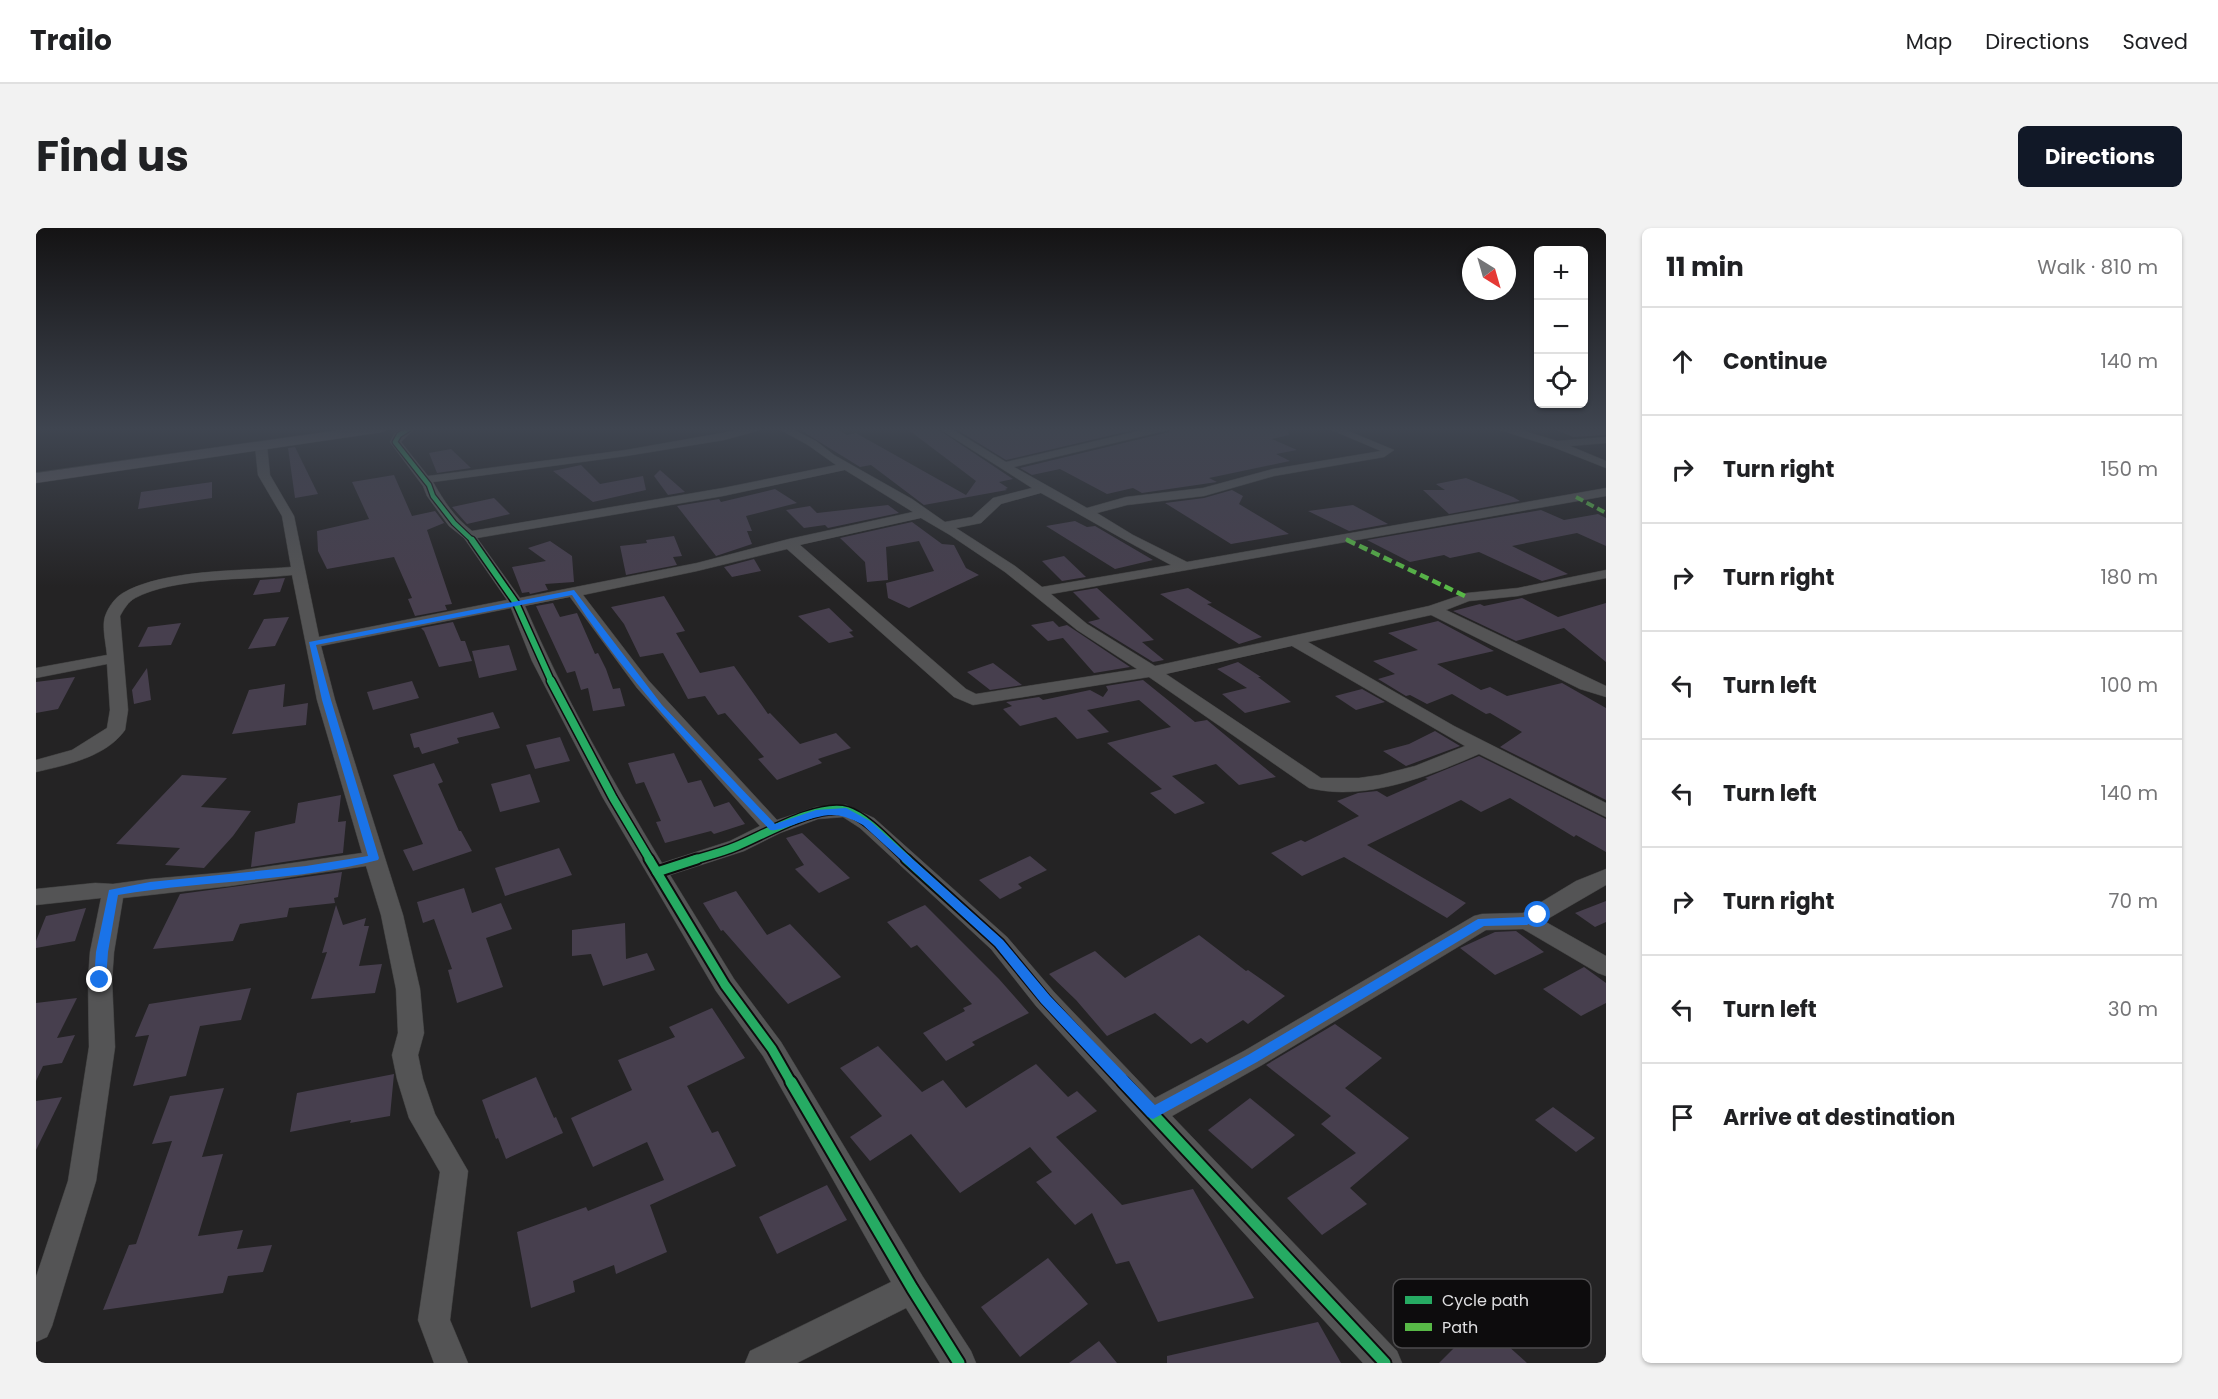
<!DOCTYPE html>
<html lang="en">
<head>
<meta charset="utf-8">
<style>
  :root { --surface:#fff; --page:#f2f2f2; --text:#202124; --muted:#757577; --line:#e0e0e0; --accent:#111827 }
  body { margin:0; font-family:Poppins,sans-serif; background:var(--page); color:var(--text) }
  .controls { position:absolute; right:18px; top:18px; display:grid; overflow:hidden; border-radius:9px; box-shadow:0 2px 4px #0004 }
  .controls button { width:54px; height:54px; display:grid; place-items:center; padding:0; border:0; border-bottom:2px solid var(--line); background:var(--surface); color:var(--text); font:30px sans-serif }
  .compass { position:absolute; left:1426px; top:18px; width:54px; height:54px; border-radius:50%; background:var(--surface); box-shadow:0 2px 4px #0004; rotate:143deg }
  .stop { position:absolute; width:18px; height:18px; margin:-14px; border:4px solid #1a73e8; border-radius:50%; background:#fff }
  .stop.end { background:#1a73e8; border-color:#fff; box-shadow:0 2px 6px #0008 }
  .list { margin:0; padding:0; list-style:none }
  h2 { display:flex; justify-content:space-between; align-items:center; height:78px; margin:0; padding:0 24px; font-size:26px }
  h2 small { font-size:20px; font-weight:400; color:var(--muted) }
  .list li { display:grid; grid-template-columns:39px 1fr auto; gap:18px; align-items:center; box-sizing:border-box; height:108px; padding:0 24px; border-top:2px solid var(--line) }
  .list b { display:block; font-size:22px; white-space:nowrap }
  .list em { font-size:20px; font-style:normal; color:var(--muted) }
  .icon { flex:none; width:33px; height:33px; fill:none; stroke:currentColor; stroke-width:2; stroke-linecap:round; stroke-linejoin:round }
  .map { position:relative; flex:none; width:1570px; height:1135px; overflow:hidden; border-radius:9px }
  header { display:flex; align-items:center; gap:36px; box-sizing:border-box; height:84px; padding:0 30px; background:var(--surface); border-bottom:2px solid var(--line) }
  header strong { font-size:28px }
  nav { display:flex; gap:33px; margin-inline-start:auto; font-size:21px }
  .intro { display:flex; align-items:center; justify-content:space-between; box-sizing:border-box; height:144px; padding:0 36px }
  h1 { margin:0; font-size:42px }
  .button { padding:15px 27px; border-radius:9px; background:var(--accent); color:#fff; font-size:21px; font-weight:700 }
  main { display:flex; gap:36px; padding:0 36px }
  aside { flex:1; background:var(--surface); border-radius:9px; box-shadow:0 2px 4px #0004 }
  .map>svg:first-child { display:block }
  .building { fill:#473f4e }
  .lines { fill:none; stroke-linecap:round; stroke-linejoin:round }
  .street-casing { stroke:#3f3f3f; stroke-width:1 }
  .secondary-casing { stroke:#3f3f3f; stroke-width:1 }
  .street { fill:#545455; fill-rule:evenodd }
  .secondary { fill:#605d62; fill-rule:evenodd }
  .quiet-far1 { stroke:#58b947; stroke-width:4; stroke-dasharray:8 4; stroke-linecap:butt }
  .quiet { stroke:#58b947; stroke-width:4.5; stroke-dasharray:9 4.5; stroke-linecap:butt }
  .cycleway-far4-casing { stroke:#0d0c0d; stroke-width:7 }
  .cycleway-far3-casing { stroke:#0d0c0d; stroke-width:9 }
  .cycleway-far2-casing { stroke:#0d0c0d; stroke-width:11 }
  .cycleway-far1-casing { stroke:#0d0c0d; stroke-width:13 }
  .cycleway-casing { stroke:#0d0c0d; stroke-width:15 }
  .cycleway-far4 { stroke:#26ab63; stroke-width:4.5 }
  .cycleway-far3 { stroke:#26ab63; stroke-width:6 }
  .cycleway-far2 { stroke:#26ab63; stroke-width:8 }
  .cycleway-far1 { stroke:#26ab63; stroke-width:9 }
  .cycleway { stroke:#26ab63; stroke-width:11 }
  .route { fill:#1a73e8 }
  .key { fill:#0d0c0d; stroke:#4c4b4d; stroke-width:1.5 }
  .key-label { font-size:16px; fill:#dfdfe1 }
</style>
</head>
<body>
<header>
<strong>Trailo</strong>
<nav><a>Map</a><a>Directions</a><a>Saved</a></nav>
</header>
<div class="intro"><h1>Find us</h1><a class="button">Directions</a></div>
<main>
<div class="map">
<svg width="1570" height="1135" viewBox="0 0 1570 1135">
  <rect width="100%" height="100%" fill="#242324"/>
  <g class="building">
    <path d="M761 200H799L811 207 820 205 930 267 940 253 870 200H900L977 251 963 254 972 260 969 261 971 262 888 277 835 237 824 239Z"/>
    <path d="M918 200H1106L970 232Z"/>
    <path d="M1135 200H1252L1253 207 1236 211 1261 222 1240 226 1254 233 1173 250 1181 254 1106 265 1097 260 1071 266 1024 241 996 247 984 240 1133 204Z"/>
    <path d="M1516 200H1570V207L1537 209Z"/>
    <path d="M259 219 282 266 259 270 252 220Z"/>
    <path d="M415 221 435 240 401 245 393 225Z"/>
    <path d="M545 237 564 256 607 248 610 262 557 274 517 243Z"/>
    <path d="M624 242 649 264 632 267 618 248Z"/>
    <path d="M358 247 376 288 399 283 412 300 408 295 391 302 416 376 409 377 411 382 379 388 372 371 376 370 358 329 291 341 282 323 281 303 333 291 316 254Z"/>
    <path d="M1430 250 1477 269 1484 273 1413 286 1387 262H1409L1400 256Z"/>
    <path d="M176 254V270L102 281 105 264Z"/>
    <path d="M739 261 761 275 710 288 716 303H711L716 316 680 328 641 278 683 271 685 274Z"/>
    <path d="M1196 262 1207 268 1203 276 1253 306 1195 316 1129 275 1168 270Z"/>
    <path d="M458 270 474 286 431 296 416 279Z"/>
    <path d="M852 277 863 285 792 300 789 297 768 300 750 282 774 278 781 285Z"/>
    <path d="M1317 277 1352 296 1313 303 1272 283Z"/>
    <path d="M1505 282 1528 292 1562 286 1570 290V318L1541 305 1476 318 1532 346 1506 353 1443 324 1414 330 1408 327 1374 334 1331 312Z"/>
    <path d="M1039 293 1051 299 1059 298 1117 332 1079 341 1010 298Z"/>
    <path d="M876 294 906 316 918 317 930 340 943 347 873 380 852 370 850 355 898 343 883 313 850 319 852 352 831 354 829 334 804 310Z"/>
    <path d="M638 308 646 328 637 329 641 337 590 347 584 318 611 315 610 312Z"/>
    <path d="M514 313 536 328 538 354 509 356 512 362 494 366 493 364 486 365 476 339 510 333 492 320Z"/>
    <path d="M1028 328 1050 349 1026 353 1006 333Z"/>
    <path d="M718 331 725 343 696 349 688 339Z"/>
    <path d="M249 350 244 364 217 367 224 352Z"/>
    <path d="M1061 360 1118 412 1106 414 1128 432 1117 434 1052 394 1064 391 1037 364Z"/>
    <path d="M1152 360 1176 375 1171 376 1226 409 1203 416 1124 366Z"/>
    <path d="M628 368 649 403 640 405 664 445 698 438 732 486 734 485 764 516 800 505 815 520 782 531 786 535 741 552 722 531 728 529 689 485 682 487 669 468 652 471 627 425 604 429 588 396 575 379Z"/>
    <path d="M1486 370 1522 389 1570 375V434L1528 400 1480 413 1417 383 1444 376 1448 378Z"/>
    <path d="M517 375 524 389 541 385 559 426 562 425 570 441 577 461 584 460 589 478 557 483 552 460 545 462 539 443 531 445 500 378Z"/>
    <path d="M793 380 817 403 813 404 818 409 793 415 762 388Z"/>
    <path d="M253 389 239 418 212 421 228 391Z"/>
    <path d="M1017 393 1023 399 1031 397 1094 439 1058 445 1027 410 1012 413 995 397Z"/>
    <path d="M1402 393 1458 423 1401 436 1445 462 1454 459 1471 468 1526 455 1570 480V572L1464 519 1486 504 1454 485 1450 486 1416 466 1391 476 1374 467 1370 468 1342 451 1359 446 1337 433 1382 422 1352 405Z"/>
    <path d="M417 394 425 413H429L436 433 403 439 388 403 385 400Z"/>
    <path d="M145 395 135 417 102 419 112 399Z"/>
    <path d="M473 417 481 442 443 450 436 423Z"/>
    <path d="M1202 434 1225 449H1222L1255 474 1209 485 1186 466 1211 460 1181 441Z"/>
    <path d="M957 435 986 457 954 462 931 444Z"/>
    <path d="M111 440 115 472 98 476 96 462Z"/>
    <path d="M39 449 22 481 0 485V454Z"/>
    <path d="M1107 452 1159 494 1171 492 1240 549 1203 557 1180 536 1136 548 1169 575 1139 586 1114 565 1126 561 1071 515 1135 499 1103 472 1051 482 1073 504 1041 511 1020 489 984 498 967 481 976 478 970 474 1003 469 1007 472 1054 462 1067 469 1072 462 1070 458Z"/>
    <path d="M376 453 383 470 337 482 331 464Z"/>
    <path d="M249 456 247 479 272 475 270 497 196 506 213 462Z"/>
    <path d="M1326 461 1349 474 1320 482 1299 468Z"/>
    <path d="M457 484 464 500 421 510 423 515 386 526 383 519 378 520 374 506Z"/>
    <path d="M1399 503 1424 518 1370 538 1347 523 1373 516Z"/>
    <path d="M524 509 534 533 499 541 490 517Z"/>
    <path d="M638 525 652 555 665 552 678 579 693 574 709 596 678 606 675 603 629 615 620 594 625 593 608 554 600 556 592 535Z"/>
    <path d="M1443 528 1570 591V624L1540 607 1538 609 1474 570 1445 584 1425 572 1331 617 1430 675 1411 690 1308 629 1266 648 1235 625 1265 612 1269 614 1323 588 1301 573 1322 565 1341 563 1351 569 1392 551 1389 550Z"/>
    <path d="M398 535 407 554 402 556 423 603H425L436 623 377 643 367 622 387 616 357 547Z"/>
    <path d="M494 546 504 574 464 584 455 556Z"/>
    <path d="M146 547 191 550 165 579 215 583 197 608 168 640 129 637 144 620 80 616Z"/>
    <path d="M305 567 302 594 310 593 307 625 215 639 219 604 259 595 262 575Z"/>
    <path d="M766 605 814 650 783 665 759 641 768 637 750 610Z"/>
    <path d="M523 620 536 647 469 668 459 640Z"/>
    <path d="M994 628 1011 642 982 656 986 660 964 671 943 652Z"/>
    <path d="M306 644 302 669 298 670 299 675 253 680 251 689 204 696 197 713 117 721 144 666Z"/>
    <path d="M428 660 436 685 465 675 476 701 450 710 467 759 421 775 412 742 416 741 398 691 387 695 381 674Z"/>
    <path d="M700 663 731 707 754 696 805 749 752 776 687 702 685 703 667 675Z"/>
    <path d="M1570 673V694L1559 699 1539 685Z"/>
    <path d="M300 677 307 697 330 690 328 698H333L323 738 346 736 339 765 275 771 291 724 286 725Z"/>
    <path d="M889 677 963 751 993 785 936 814 939 817 910 833 887 805 929 783 927 780 936 776 881 717 875 720 851 694Z"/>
    <path d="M50 680 39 713 0 720V713L10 688Z"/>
    <path d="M589 695 590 731 611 725 619 742 567 758 555 726 536 728V702Z"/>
    <path d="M1480 703 1508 724 1459 747 1424 720 1459 704Z"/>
    <path d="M1163 707 1210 743 1212 742 1249 768 1212 796 1207 792 1171 815 1165 810 1155 816 1119 785 1071 808 1040 772 1013 746 1059 723 1089 750Z"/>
    <path d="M1548 739 1570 755V775L1545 788 1507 761Z"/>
    <path d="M215 760 205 792 164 798 150 848 97 858 113 807 99 809 113 776Z"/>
    <path d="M41 770 21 810 39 807 26 835 7 838 0 853V775Z"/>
    <path d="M676 780 709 830 651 858 676 905 682 903 700 938 614 977 631 1024 580 1046 578 1037 537 1053 539 1064 495 1080 481 1004 550 979 552 983 628 952 611 914 557 939 535 890 596 862 582 832 639 809 633 799Z"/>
    <path d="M1299 796 1346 830 1309 860 1373 910 1314 960 1331 976 1286 1007 1251 970 1320 925 1285 896 1295 888 1230 837Z"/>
    <path d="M842 818 886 864 907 852 930 880 1000 836 1032 869 1041 863 1061 883 1020 909 1086 977 1157 961 1218 1070 1122 1094 1093 1033 1080 1036 1056 985 1039 997 1000 954 1016 944 994 919 924 965 875 906 834 933 814 909 846 888 804 840Z"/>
    <path d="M358 846 354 888 314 895 315 892 254 904 261 865Z"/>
    <path d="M500 849 518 890 520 889 527 905 470 931 462 910 460 911 446 872Z"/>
    <path d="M188 860 166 929 187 926 162 1008 207 1002 201 1021 236 1017 227 1044 192 1048 187 1065 67 1082 93 1017 100 1016 136 913 116 916 134 868Z"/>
    <path d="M26 869 0 922V873Z"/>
    <path d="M1214 870 1259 907 1216 941 1172 902Z"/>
    <path d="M1517 879 1559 910 1540 924 1499 892Z"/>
    <path d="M791 957 811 992 741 1026 723 989Z"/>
    <path d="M1012 1030 1052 1076 984 1129 945 1079Z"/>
    <path d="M1429 1076 1474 1114 1471 1117 1491 1135H1403L1419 1119 1402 1104Z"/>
    <path d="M1282 1094 1305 1135H1131V1128Z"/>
    <path d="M1063 1113 1081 1135H1033Z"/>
  </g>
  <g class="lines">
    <defs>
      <g id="street">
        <path d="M367 200H379L365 214 392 248 590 222 714 200H732L688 212 590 228 397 254C408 273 418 289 436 303L687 260 800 237 772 217 741 200H754L780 213 798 227 876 271 909 294 936 289 957 270 996 260 902 200H914L970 234 1115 200H1133L1132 202 978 239 1051 280 1090 269 1167 260 1237 241 1345 223 1291 200H1305L1358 222 1348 229 1238 248 1168 268 1091 277 1061 285 1097 307 1151 334 1570 260V268L1015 366 1051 396 1119 438 1393 378 1431 365 1482 360 1570 342V350L1482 368 1433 373 1410 382 1570 458V469L1544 461 1395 387 1272 414 1418 498 1570 575V589L1443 526C1393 548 1329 574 1273 560L1113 449 937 477 918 469 751 321 661 343 547 367 613 453 741 592 780 579 810 577 838 590 971 709 1018 764 1119 870 1208 823 1438 688 1446 686 1487 685 1540 653 1570 641V657L1508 693 1570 728V748L1562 745 1487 701 1450 702 1226 837 1136 888 1361 1123 1366 1135H1327L1000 778 955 721 824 600 807 589 782 591 744 605 708 623 634 647 698 751 745 814 887 1049 935 1123 940 1135H904L870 1080 761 1135H709L714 1123 855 1054 727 828 680 763 567 570 496 433 475 380 285 418 299 472 367 687 384 761 388 805 382 827 387 851 399 886 432 943 414 1092 432 1135H398L382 1092 404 944 373 890 361 851 356 827 362 805 360 761 345 687 330 638 194 658 87 670 78 724 76 752 79 819 60 953 16 1098 11 1109 0 1114V1049L32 953 53 819 52 752 54 724 65 670 0 677V661L59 655 77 656 114 651 194 644 326 625 281 472 256 347C211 352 138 349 99 370 92 374 88 381 84 388L92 482 89 502C70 529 30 537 0 544V532L36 522 71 500 74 482 71 436 0 450V440L71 427C70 415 65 396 70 386 73 378 80 369 87 365 128 341 208 343 255 339L246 288 222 247 219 218 225 215 231 218 234 247 258 288 283 409 471 372 428 310 413 298 391 268 387 258 354 214 359 205ZM809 242 877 284 753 311 661 335 484 370 441 310 687 268ZM1005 265C1049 289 1091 314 1135 337L1006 359 979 338 920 300 945 295 965 276ZM885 290 914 307 969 344 1041 402 1101 441 940 466 930 461 764 317ZM534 369 601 460 724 598 694 613 626 635C576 552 527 467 489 378ZM1256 418 1429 518 1379 538 1344 547 1323 550H1285L1130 446Z"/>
        <path d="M1463 200H1478L1521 213 1570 209V215L1534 218 1570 233V240L1517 219 1464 202Z"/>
      </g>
      <path id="secondary" d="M318 200H354L347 204 0 255V245Z"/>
    </defs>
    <use href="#street" class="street-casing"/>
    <use href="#secondary" class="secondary-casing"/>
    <use href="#street" class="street"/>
    <use href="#secondary" class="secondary"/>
    <g class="quiet-far1">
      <path d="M1540 269 1570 285"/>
      <path d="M1310 311 1314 313"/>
    </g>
    <path class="quiet" d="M1311 312 1431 369"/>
    <defs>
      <path id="cycleway-far4" d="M374 200 363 207 359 214 393 257 397 268 418 295 437 313"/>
      <path id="cycleway-far3" d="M436 312 480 375 516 455"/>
      <g id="cycleway-far2">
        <path d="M515 453 577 570 614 632"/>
        <path d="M657 632C671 628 687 624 701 618 728 607 781 575 811 583 831 589 856 618 872 632"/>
      </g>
      <g id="cycleway-far1">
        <path d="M613 631 689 757 736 821 756 856"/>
        <path d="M870 631 963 715 1009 771 1088 856"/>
        <path d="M621 644 661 631"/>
      </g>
      <g id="cycleway">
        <path d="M755 854 876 1060 923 1135"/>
        <path d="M1087 854 1349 1135"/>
      </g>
    </defs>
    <use href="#cycleway-far4" class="cycleway-far4-casing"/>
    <use href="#cycleway-far3" class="cycleway-far3-casing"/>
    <use href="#cycleway-far2" class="cycleway-far2-casing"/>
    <use href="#cycleway-far1" class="cycleway-far1-casing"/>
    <use href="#cycleway" class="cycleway-casing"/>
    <use href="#cycleway-far4" class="cycleway-far4"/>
    <use href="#cycleway-far3" class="cycleway-far3"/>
    <use href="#cycleway-far2" class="cycleway-far2"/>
    <use href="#cycleway-far1" class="cycleway-far1"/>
    <use href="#cycleway" class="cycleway"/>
  </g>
  <linearGradient id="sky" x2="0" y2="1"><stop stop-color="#141314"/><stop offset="0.56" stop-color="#3f4550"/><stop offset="1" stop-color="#3f4550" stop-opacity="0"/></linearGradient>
  <rect width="1570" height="359" fill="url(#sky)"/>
  <path class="route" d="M538 362 626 477 739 596 780 582 810 580 834 593 967 712 1014 768 1119 877 1212 827 1442 691 1489 689 1502 683 1507 687 1491 697 1448 698 1221 834 1117 891 1112 889 1005 775 959 718 827 597C798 581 787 587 757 597 750 599 742 603 734 602 663 527 592 454 536 367L280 417 295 472 343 630 342 632C257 654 168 652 82 667L72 724 70 752 64 756 60 755 58 752 60 724 73 662 114 654 270 638 332 628 286 472 273 414Z"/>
  <rect x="1357" y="1051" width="198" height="69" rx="9" class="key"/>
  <rect x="1369" y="1068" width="27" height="8" fill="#26ab63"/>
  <rect x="1369" y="1095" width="27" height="8" fill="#58b947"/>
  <g class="key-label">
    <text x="1406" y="1078">Cycle path</text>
    <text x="1406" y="1105">Path</text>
  </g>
</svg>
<div class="controls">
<button>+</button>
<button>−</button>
<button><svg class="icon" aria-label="locate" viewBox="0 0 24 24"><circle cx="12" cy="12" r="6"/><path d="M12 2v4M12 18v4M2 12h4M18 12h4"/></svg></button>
</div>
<svg class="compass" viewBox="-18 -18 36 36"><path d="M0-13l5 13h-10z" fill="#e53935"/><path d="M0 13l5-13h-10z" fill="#757577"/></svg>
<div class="stop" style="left:1502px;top:687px"></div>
<div class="stop end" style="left:64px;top:752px"></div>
</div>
<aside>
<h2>11 min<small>Walk · 810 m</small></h2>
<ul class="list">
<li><svg class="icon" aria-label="ahead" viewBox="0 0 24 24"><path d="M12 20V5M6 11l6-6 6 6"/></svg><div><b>Continue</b></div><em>140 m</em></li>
<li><svg class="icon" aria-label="right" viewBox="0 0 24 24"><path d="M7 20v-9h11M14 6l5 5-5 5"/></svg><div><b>Turn right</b></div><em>150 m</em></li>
<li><svg class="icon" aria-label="right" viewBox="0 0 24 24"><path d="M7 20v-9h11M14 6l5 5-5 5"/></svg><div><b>Turn right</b></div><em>180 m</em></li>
<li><svg class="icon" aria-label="left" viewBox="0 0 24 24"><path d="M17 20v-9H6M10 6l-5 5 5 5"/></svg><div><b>Turn left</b></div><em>100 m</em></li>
<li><svg class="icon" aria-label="left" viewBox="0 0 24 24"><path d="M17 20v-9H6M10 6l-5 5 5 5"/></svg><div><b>Turn left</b></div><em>140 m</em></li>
<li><svg class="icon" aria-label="right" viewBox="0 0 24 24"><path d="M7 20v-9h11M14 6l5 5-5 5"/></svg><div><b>Turn right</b></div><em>70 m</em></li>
<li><svg class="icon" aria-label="left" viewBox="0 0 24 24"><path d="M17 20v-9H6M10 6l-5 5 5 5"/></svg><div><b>Turn left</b></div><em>30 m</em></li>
<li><svg class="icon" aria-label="arrive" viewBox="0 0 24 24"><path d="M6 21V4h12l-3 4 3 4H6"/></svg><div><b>Arrive at destination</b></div></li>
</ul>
</aside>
</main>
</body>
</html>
